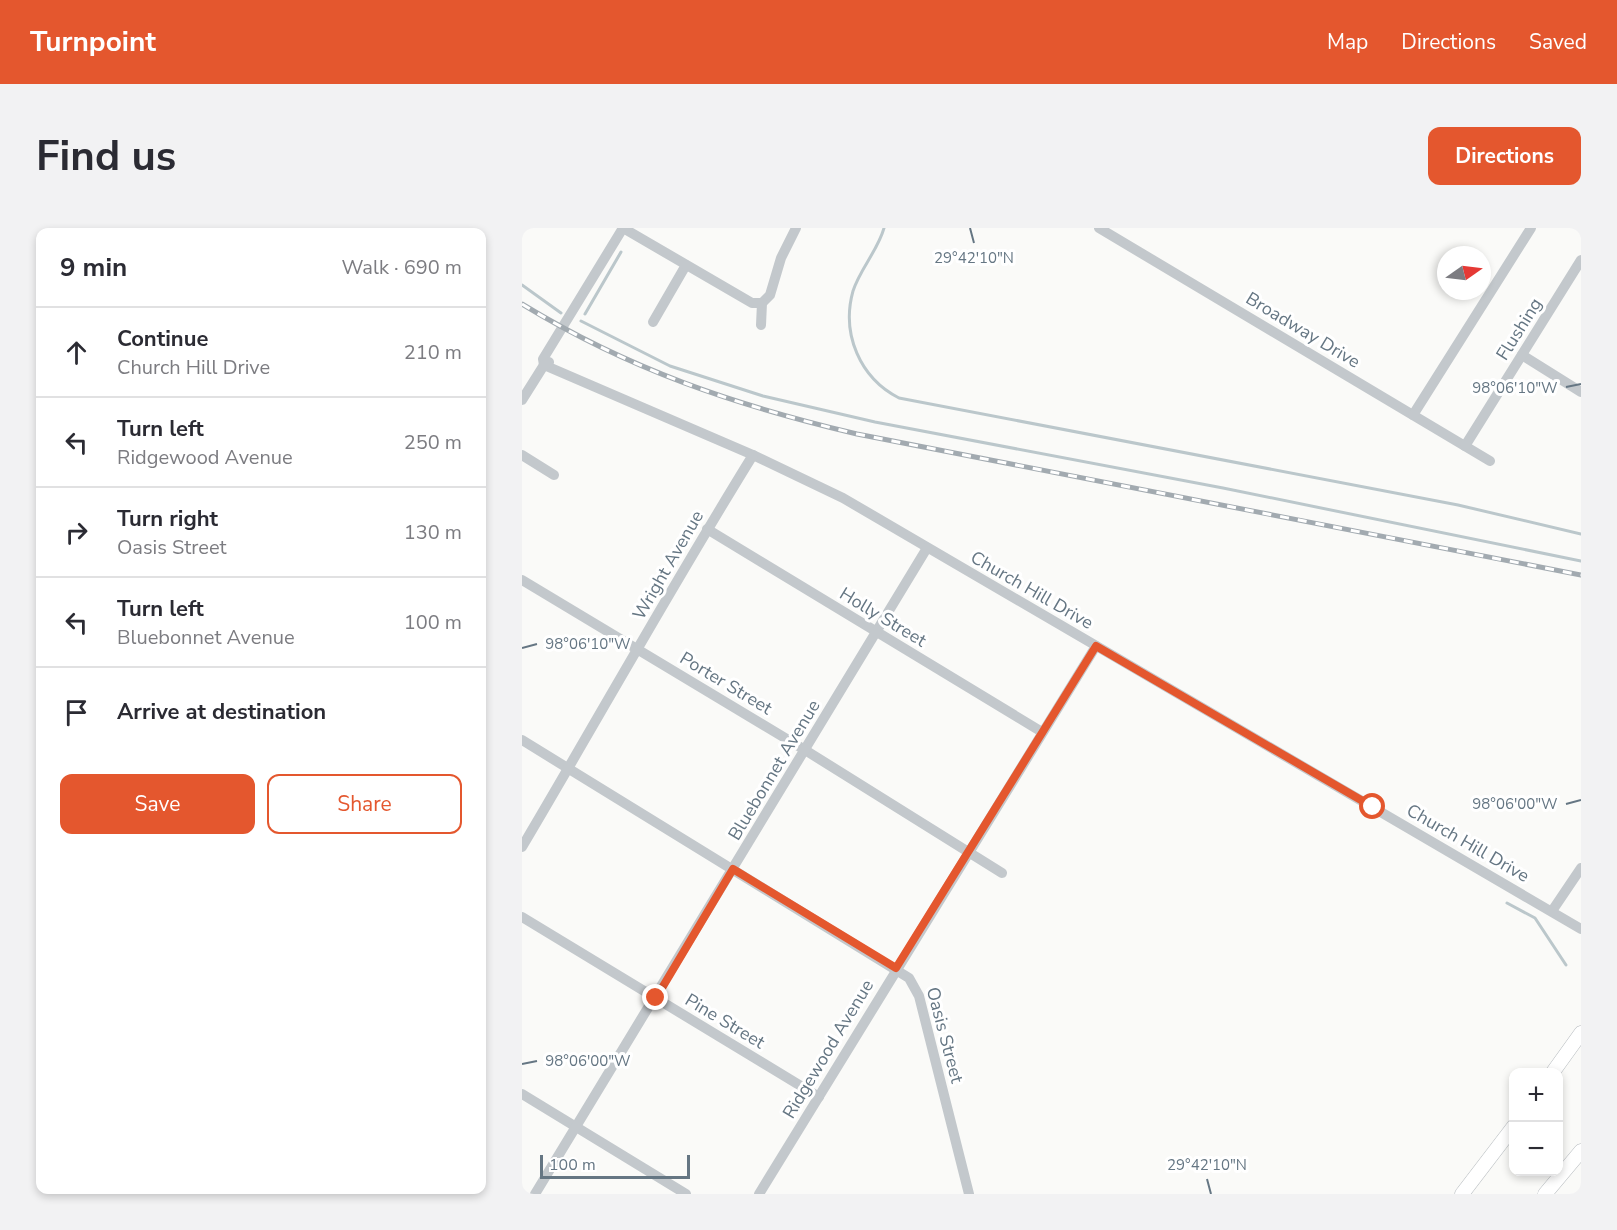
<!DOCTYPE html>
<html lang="en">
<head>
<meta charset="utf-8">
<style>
  :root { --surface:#fff; --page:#f2f2f3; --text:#2b2b33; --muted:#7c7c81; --line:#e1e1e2; --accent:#e4572e }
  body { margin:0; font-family:"Nunito Sans",sans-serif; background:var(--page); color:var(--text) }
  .controls { position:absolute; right:18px; bottom:18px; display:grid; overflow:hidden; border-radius:12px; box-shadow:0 3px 9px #0003 }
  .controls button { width:54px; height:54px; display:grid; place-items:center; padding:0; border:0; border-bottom:2px solid var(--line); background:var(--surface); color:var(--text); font:30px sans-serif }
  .compass { position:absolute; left:915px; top:18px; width:54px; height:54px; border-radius:50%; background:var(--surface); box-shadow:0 3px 9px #0003; rotate:76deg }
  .scale { position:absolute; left:18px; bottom:15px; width:150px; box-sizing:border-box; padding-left:6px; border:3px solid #657683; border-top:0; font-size:16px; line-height:21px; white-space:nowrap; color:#657683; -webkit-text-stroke:4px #fff; paint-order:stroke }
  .stop { position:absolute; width:18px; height:18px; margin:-14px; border:4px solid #e4572e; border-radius:50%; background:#fff }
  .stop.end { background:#e4572e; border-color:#fff; box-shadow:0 2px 6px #0008 }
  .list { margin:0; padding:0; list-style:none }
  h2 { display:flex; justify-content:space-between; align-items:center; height:78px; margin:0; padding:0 24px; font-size:26px }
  h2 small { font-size:20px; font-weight:400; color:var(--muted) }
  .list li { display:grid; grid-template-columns:39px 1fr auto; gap:18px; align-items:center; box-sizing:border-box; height:90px; padding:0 24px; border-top:2px solid var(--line) }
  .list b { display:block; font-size:22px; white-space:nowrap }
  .list p { margin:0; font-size:20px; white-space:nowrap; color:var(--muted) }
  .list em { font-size:20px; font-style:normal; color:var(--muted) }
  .actions { display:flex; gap:12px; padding:18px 24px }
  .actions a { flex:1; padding:14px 0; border:2px solid var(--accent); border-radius:12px; text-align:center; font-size:21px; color:var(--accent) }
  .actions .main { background:var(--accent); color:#fff }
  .icon { flex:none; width:33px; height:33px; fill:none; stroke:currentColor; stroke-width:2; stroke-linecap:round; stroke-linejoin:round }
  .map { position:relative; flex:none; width:1059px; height:966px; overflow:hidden; border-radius:12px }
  header { display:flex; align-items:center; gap:36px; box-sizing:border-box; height:84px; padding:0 30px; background:var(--accent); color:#fff }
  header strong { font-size:28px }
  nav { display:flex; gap:33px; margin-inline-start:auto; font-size:21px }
  .intro { display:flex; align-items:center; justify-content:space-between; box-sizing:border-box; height:144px; padding:0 36px }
  h1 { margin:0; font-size:42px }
  .button { padding:15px 27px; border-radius:12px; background:var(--accent); color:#fff; font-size:21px; font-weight:700 }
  main { display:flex; gap:36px; padding:0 36px }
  aside { flex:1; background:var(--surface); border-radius:12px; box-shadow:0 3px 9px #0003 }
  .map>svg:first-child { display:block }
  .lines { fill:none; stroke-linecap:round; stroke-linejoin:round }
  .stream { stroke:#bbc7cb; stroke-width:3 }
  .major-casing { stroke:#b5babe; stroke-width:15 }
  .minor { stroke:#c3c8cc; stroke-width:10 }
  .major { stroke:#fff; stroke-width:14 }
  .rail-casing { stroke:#a2aab0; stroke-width:5 }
  .rail { stroke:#fff; stroke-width:3; stroke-dasharray:9; stroke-linecap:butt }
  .route { stroke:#e4572e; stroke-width:8 }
  .ticks { fill:none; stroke:#657683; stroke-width:2 }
  .labels { text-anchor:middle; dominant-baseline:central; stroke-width:6; stroke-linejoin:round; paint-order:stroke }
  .street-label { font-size:18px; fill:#657683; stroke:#fff }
  .ticks-label { font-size:15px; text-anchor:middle; fill:#657683; stroke:#fff; stroke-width:6; stroke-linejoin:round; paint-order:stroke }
</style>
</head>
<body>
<header>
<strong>Turnpoint</strong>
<nav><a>Map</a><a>Directions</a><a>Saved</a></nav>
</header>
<div class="intro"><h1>Find us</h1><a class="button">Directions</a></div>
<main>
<aside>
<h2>9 min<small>Walk · 690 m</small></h2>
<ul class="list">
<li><svg class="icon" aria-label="ahead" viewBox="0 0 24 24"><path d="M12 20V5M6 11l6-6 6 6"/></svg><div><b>Continue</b><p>Church Hill Drive</p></div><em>210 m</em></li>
<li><svg class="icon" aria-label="left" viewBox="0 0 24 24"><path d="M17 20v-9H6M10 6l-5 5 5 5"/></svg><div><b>Turn left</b><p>Ridgewood Avenue</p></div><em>250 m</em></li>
<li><svg class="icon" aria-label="right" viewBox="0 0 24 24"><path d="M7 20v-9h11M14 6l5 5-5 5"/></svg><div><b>Turn right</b><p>Oasis Street</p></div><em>130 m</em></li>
<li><svg class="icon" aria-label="left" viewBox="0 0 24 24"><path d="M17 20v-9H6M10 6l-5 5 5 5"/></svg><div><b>Turn left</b><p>Bluebonnet Avenue</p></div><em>100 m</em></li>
<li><svg class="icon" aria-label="arrive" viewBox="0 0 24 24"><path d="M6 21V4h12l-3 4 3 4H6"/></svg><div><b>Arrive at destination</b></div></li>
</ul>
<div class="actions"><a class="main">Save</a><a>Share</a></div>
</aside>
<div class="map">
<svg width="1059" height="966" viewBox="0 0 1059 966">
  <rect width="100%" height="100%" fill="#fafaf8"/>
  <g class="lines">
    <g class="stream">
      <path d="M362 0C356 22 338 41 331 63 319 106 338 150 377 170L936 277 1059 306"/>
      <path d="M0 57 39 85"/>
      <path d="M63 86 99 24"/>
      <path d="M59 93 148 138 241 168 353 194 701 260 1059 333"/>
      <path d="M985 675 1013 690 1044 737"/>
    </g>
    <defs>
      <g id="major">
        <path d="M1031 844 1059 805"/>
        <path d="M940 966 992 898"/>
        <path d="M1023 966 1059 923"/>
      </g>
    </defs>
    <use href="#major" class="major-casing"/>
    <g class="minor">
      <path d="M577 0 968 233"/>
      <path d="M131 94 164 37"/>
      <path d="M239 97 240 75 248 67 259 30 274 0"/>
      <path d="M1000 127 1059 164"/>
      <path d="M22 137 231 227 321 270 1059 701"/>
      <path d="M22 137 21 131 101 0 230 75H240"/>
      <path d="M0 172 22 137 27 134"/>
      <path d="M891 187 1009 0"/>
      <path d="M943 218 1059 32"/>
      <path d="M0 227 32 247"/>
      <path d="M185 301 520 504"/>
      <path d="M0 352 283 522 480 645"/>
      <path d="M0 512 387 750 397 768 447 966"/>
      <path d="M0 619C77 489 151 356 231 227"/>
      <path d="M1030 683 1059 640"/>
      <path d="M0 689 297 869"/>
      <path d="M0 866 164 966"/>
      <path d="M13 966 405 320"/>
      <path d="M237 966 574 418"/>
    </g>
    <use href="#major" class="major"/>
    <defs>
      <path id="rail" d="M0 76C108 142 213 177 335 206L1059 347"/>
    </defs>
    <use href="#rail" class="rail-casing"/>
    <use href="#rail" class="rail"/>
  </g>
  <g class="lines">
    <path class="route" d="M134 770 211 641 374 740 574 418 851 579"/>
  </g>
  <path class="ticks" d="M448 0 452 15M1044 159 1059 156M0 420 15 416M1044 576 1059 572M0 836 15 833M685 951 689 966"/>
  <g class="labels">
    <g class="street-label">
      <text transform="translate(997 101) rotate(-58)">Flushing</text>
      <text transform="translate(781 102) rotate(31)">Broadway Drive</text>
      <text transform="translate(146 337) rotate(-60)">Wright Avenue</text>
      <text transform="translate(510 362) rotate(30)">Church Hill Drive</text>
      <text transform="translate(361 389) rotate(31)">Holly Street</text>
      <text transform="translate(204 455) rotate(31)">Porter Street</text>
      <text transform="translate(252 542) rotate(-59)">Bluebonnet Avenue</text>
      <text transform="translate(946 615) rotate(30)">Church Hill Drive</text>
      <text transform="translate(203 793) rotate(31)">Pine Street</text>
      <text transform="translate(423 807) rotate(75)">Oasis Street</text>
      <text transform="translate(306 821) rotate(-59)">Ridgewood Avenue</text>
    </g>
  </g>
  <g class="ticks-label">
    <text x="452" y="35">29°42'10"N</text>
    <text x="993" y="165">98°06'10"W</text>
    <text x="66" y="421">98°06'10"W</text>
    <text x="993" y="581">98°06'00"W</text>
    <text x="66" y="838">98°06'00"W</text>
    <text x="685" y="942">29°42'10"N</text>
  </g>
</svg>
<div class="controls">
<button>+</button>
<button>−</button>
</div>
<svg class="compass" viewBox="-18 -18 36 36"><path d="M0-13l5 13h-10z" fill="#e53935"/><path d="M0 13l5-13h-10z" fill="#7c7c81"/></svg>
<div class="scale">100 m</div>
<div class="stop" style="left:851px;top:579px"></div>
<div class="stop end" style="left:134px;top:770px"></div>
</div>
</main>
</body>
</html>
